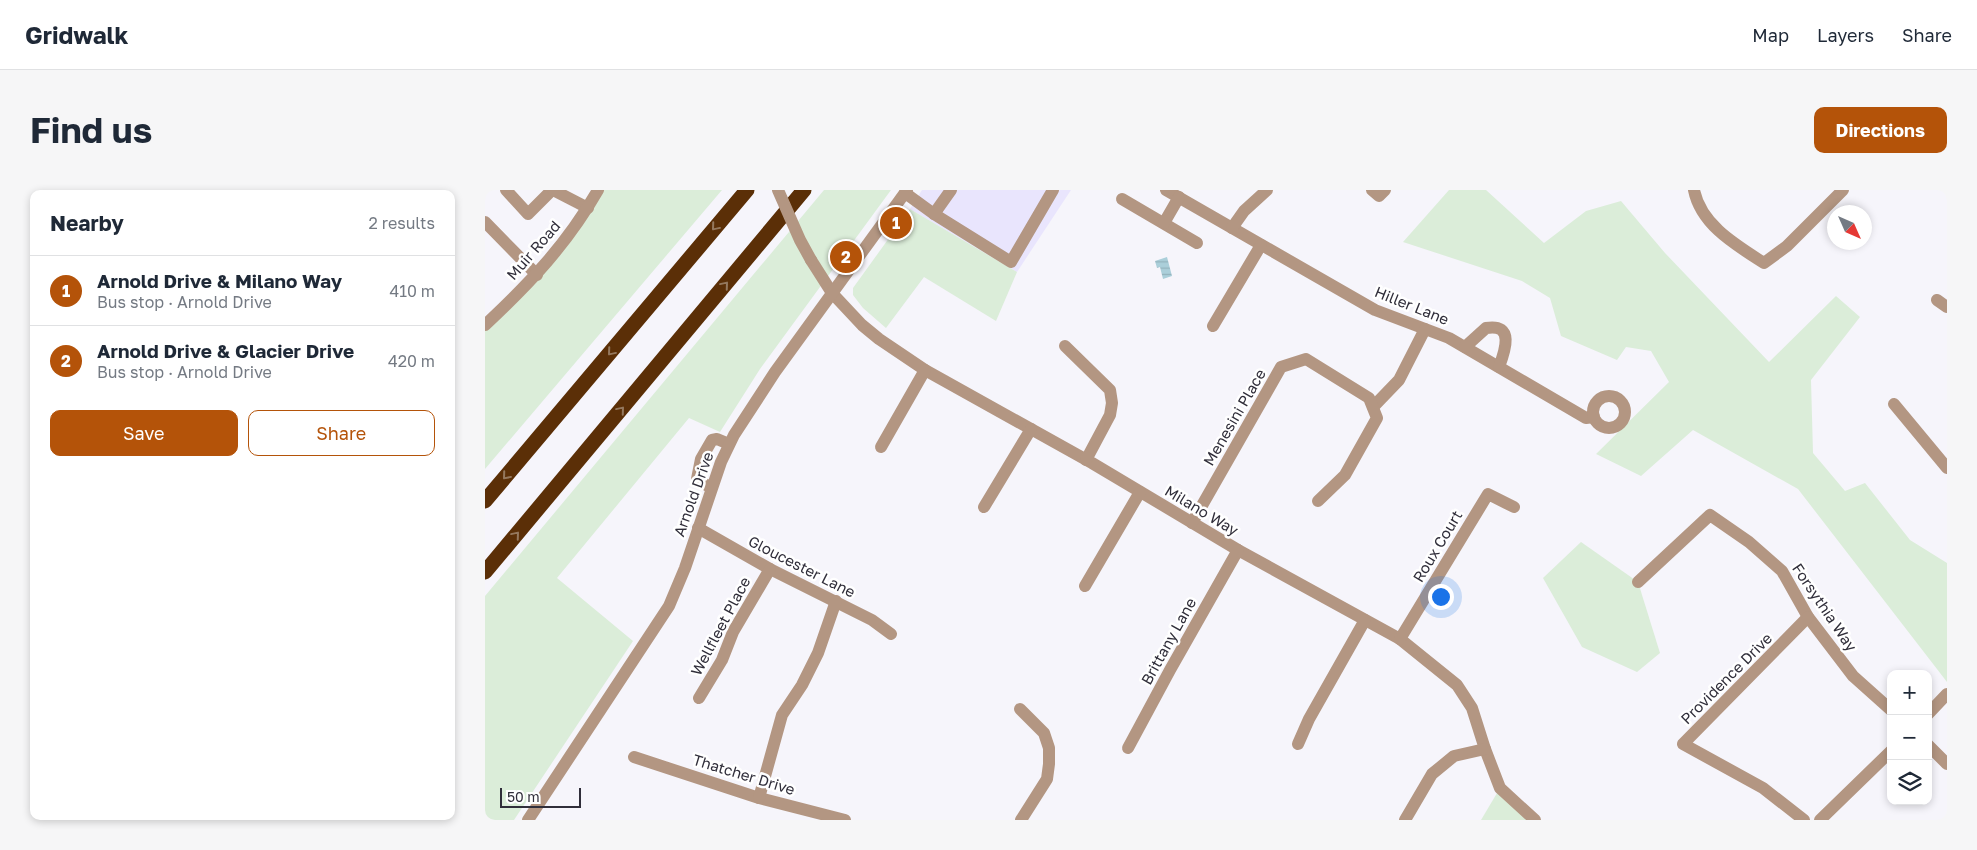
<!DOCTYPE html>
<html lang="en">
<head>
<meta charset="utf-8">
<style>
  :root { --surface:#fff; --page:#f6f6f7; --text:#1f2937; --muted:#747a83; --line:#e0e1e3; --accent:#b45309 }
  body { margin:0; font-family:"Golos Text",sans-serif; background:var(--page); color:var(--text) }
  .controls { position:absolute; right:15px; bottom:15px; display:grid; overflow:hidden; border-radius:10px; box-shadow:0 2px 8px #0003 }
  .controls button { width:45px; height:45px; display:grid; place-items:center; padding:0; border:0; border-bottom:1px solid var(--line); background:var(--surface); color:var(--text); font:25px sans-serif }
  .compass { position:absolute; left:1342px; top:15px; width:45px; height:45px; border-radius:50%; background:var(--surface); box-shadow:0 2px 8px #0003; rotate:135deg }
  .scale { position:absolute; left:15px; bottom:12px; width:81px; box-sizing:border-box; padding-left:5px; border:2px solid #302e3a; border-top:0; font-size:14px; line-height:18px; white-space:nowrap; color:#302e3a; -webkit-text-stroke:4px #fff; paint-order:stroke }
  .you { position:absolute; left:955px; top:406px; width:18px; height:18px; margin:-12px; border:4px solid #fff; border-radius:50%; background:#1a73e8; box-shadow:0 0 0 8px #1a73e833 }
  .badge { display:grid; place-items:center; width:32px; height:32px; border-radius:50%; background:var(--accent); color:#fff; font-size:16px; font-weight:700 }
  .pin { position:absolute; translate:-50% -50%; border:2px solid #fff; box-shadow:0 1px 5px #0006 }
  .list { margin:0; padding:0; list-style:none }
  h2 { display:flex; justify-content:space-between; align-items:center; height:65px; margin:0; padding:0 20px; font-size:21px }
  h2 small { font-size:16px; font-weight:400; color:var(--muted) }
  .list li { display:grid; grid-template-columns:32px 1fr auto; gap:15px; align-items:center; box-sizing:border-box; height:70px; padding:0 20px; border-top:1px solid var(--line) }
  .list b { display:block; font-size:19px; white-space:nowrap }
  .list p { margin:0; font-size:16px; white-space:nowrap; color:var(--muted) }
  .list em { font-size:16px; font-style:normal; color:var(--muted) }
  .actions { display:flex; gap:10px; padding:15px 20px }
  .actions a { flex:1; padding:11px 0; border:1px solid var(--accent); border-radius:10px; text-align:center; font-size:18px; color:var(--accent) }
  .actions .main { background:var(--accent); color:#fff }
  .icon { flex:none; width:28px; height:28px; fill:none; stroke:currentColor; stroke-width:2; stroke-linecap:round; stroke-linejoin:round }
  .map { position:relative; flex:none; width:1462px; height:630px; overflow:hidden; border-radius:10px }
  header { display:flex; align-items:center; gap:30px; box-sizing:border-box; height:70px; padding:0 25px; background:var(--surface); border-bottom:1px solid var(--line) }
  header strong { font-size:24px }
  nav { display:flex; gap:28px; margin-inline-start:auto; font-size:18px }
  .intro { display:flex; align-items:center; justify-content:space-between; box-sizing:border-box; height:120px; padding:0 30px }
  h1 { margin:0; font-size:35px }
  .button { padding:12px 22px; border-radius:10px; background:var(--accent); color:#fff; font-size:18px; font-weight:700 }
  main { display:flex; gap:30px; padding:0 30px }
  aside { flex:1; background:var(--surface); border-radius:10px; box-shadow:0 2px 8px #0003 }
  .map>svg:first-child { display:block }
  .built { fill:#e9e5fd }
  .green { fill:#dbedd9 }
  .water { fill:url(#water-rules) }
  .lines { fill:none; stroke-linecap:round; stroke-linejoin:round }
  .minor { stroke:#b39682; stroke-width:12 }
  .highway { stroke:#5b2f07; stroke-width:15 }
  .minor-bridge { stroke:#b39682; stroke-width:12 }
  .oneway { stroke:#94785e }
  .labels { text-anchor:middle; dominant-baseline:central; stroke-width:5; stroke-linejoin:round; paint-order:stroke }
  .street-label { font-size:15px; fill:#302e3a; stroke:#fff }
</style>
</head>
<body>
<header>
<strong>Gridwalk</strong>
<nav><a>Map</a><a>Layers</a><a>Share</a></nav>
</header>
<div class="intro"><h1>Find us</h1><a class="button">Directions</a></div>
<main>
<aside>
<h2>Nearby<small>2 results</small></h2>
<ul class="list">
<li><span class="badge">1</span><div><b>Arnold Drive &amp; Milano Way</b><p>Bus stop · Arnold Drive</p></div><em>410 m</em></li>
<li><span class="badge">2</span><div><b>Arnold Drive &amp; Glacier Drive</b><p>Bus stop · Arnold Drive</p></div><em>420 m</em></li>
</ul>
<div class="actions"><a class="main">Save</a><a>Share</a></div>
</aside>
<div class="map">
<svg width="1462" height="630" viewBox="0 0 1462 630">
  <defs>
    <pattern id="water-rules" width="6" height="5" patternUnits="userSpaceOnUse" patternTransform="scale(1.25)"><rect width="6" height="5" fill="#abcfda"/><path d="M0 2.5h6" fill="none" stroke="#93b2bc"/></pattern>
  </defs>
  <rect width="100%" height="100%" fill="#f6f5fb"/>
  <path class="built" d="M437 0H586L532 82 425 19Z"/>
  <g class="green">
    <path d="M113 0H237L0 279V135L52 85Z"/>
    <path d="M339 0H406L275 179 235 242 204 228 72 388 148 451 29 630H0V406Z"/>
    <path d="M964 0H1001L1059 53 1101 21 1136 11 1180 63 1284 172 1351 106 1375 127 1326 190 1328 263 1360 301 1380 293 1425 350 1462 373V492L1313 299 1208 240 1156 286 1111 264 1184 192 1166 161 1141 157 1132 170 1076 146 1065 108 1037 91 918 52Z"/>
    <path d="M425 19 532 82 511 131 439 87 401 138 378 118 368 105V98Z"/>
    <path d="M1096 352 1153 392 1175 463 1152 482 1097 457 1058 388Z"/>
    <path d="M1015 598 1050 630H996Z"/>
  </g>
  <path class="water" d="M682 67 687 86 678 89 675 77 672 78 670 71Z"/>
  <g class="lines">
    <g class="minor">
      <path d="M21 0 43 24 67 0"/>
      <path d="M68 0 103 18"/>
      <path d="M681 0 890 120 964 148 1101 228 1109 227"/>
      <path d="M887 0 894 6 900 0"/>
      <path d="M1209 0C1216 35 1251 55 1279 73L1302 56 1358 0"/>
      <path d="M420 3 449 24 526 72 568 0"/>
      <path d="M637 9 712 53"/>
      <path d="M449 24 466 0"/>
      <path d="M0 32 52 85"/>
      <path d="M679 33 694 7"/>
      <path d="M747 38 759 21 782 0"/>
      <path d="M326 70 347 103 377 135 394 149 440 180 607 273 753 360 915 449 972 495 987 518 1000 559 1015 598 1050 630"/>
      <path d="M1452 110 1462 117"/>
      <path d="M0 135C45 93 82 54 113 0"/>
      <path d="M728 136 776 55"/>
      <path d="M580 156 625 200 627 213 625 225 601 270"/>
      <path d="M980 157 1001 138C1030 133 1020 161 1014 177"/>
      <circle cx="1124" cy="222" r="16"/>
      <path d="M1409 214 1462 278"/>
      <path d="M888 217 914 190 940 139"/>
      <path d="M396 257 440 180"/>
      <path d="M226 298 212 289 216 269 227 250 232 249 244 254"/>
      <path d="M499 317 546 239"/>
      <path d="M707 333 796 177 821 169 884 208 892 228 860 285 833 311"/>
      <path d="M213 338 285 379 387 430 406 444"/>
      <path d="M1153 392 1225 325 1264 352 1297 381 1323 427 1368 486 1406 520"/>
      <path d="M600 396 655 302"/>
      <path d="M915 449 1003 304 1029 317"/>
      <path d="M214 508 237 470 248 442 285 379"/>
      <path d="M535 519 559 543 564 558V574L562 589 536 630"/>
      <path d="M1443 524 1462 504"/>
      <path d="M813 554 824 529 880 430"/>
      <path d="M1443 555 1462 574"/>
      <path d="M643 558 685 480 753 360"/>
      <path d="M149 567 274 608 360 630"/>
      <path d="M274 608 297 525 317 495 333 463 351 411"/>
      <path d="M43 630 184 416 200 378 236 272 249 245 290 182 422 0"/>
      <path d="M920 630 947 584 969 566 1000 559"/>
      <path d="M1319 630 1278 598 1198 554 1323 427"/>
      <path d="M1335 630 1406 561"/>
    </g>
    <g class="highway">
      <path d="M0 311 262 0"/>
      <path d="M0 382 319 0"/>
    </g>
    <path class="minor-bridge" d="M293 0 315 50 326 70"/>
  </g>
  <defs><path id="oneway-chevron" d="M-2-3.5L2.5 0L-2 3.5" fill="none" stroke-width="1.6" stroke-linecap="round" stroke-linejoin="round" transform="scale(1.25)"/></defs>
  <g class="oneway">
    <use href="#oneway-chevron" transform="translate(230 37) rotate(130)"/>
    <use href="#oneway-chevron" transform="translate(240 95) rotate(-50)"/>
    <use href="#oneway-chevron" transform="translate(126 162) rotate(130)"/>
    <use href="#oneway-chevron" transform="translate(136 220) rotate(-50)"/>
    <use href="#oneway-chevron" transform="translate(21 286) rotate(130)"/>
    <use href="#oneway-chevron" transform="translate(31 345) rotate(-50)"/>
  </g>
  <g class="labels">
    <g class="street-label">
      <text transform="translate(48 60) rotate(-49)">Muir Road</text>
      <text transform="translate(927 115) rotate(22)">Hiller Lane</text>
      <text transform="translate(749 227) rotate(-60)">Menesini Place</text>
      <text transform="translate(208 304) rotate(-70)">Arnold Drive</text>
      <text transform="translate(717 320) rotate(31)">Milano Way</text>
      <text transform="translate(952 356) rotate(-59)">Roux Court</text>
      <text transform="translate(317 376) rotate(27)">Gloucester Lane</text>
      <text transform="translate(1340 417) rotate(56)">Forsythia Way</text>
      <text transform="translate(235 436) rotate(-62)">Wellfleet Place</text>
      <text transform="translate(683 451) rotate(-61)">Brittany Lane</text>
      <text transform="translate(1241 488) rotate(-45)">Providence Drive</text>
      <text transform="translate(259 584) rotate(17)">Thatcher Drive</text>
    </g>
  </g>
</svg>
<div class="controls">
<button>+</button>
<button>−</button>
<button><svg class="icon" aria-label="layers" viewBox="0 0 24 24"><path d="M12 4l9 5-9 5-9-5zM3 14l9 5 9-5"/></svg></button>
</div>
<svg class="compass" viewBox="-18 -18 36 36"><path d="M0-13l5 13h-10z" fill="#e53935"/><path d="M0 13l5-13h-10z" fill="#747a83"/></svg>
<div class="scale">50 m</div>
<div class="you"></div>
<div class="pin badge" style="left:411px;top:33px">1</div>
<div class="pin badge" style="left:361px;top:67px">2</div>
</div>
</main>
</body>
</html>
